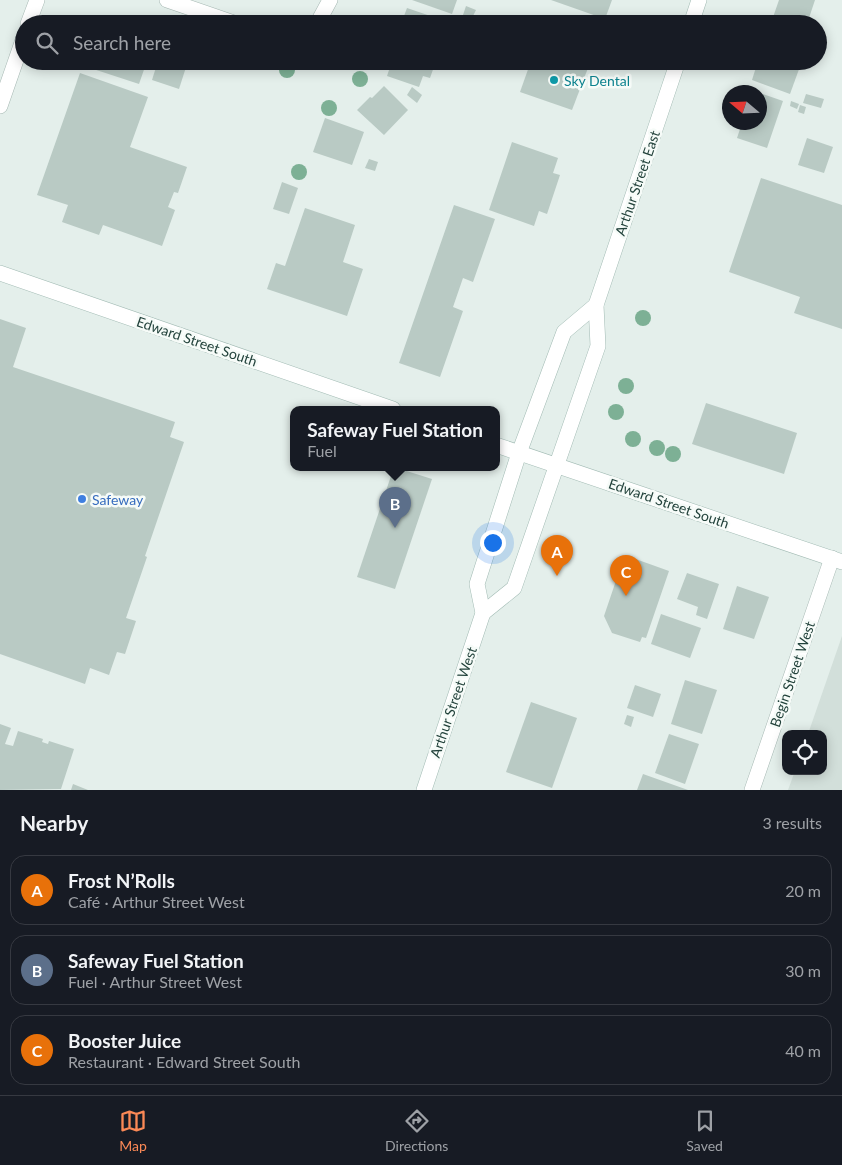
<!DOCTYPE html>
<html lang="en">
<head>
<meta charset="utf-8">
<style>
  :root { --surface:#171b24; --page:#242831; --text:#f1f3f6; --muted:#9ea1a6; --line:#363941; --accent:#fb8956 }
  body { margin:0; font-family:Lato,sans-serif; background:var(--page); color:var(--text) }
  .controls { position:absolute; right:15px; bottom:15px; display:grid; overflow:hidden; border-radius:10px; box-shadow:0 2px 12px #0003 }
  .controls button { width:45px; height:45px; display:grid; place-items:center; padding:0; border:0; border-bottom:1px solid var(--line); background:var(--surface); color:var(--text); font:25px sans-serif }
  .compass { position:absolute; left:722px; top:85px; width:45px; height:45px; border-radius:50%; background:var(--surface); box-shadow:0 2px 12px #0003; rotate:289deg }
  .you { position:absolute; left:492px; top:542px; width:18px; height:18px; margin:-12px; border:4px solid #fff; border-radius:50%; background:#1a73e8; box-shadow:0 0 0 8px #1a73e833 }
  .badge { display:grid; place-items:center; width:32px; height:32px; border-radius:50%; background:var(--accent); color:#fff; font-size:16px; font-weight:700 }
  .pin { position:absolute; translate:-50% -41px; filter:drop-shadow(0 1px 2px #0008) }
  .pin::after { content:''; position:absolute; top:26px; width:18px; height:15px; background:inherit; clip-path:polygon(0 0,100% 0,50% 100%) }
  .popup { position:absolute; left:290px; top:406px; width:210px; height:65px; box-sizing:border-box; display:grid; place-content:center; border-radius:10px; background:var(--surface); filter:drop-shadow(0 1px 4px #0005); font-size:16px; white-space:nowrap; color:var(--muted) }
  .popup b { font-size:19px; color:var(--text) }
  .popup::after { content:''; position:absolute; left:50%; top:100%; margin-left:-10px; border:10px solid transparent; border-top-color:var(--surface) }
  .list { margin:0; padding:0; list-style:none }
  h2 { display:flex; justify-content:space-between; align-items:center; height:65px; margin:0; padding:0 20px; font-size:21px }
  h2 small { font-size:16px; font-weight:400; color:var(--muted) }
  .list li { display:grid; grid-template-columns:32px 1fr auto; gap:15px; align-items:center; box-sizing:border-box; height:70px; margin:0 10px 10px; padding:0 10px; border:1px solid var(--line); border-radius:15px }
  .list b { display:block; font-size:19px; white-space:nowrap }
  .list p { margin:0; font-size:16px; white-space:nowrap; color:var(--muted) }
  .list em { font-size:16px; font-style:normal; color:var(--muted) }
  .icon { flex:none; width:28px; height:28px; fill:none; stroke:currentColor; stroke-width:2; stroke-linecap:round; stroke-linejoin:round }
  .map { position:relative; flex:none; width:842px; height:790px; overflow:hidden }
  .search { position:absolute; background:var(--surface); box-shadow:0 2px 12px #0003; left:15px; right:15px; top:15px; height:55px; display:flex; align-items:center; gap:12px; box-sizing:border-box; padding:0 18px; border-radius:28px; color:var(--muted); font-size:19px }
  .sheet { height:305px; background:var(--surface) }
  nav { display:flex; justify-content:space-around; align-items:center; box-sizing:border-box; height:70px; border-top:1px solid var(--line); background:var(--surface); font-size:14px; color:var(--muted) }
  nav a { display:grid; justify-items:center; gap:2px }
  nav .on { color:var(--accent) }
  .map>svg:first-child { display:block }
  .built { fill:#d2dfda }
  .building { fill:#b9cac4 }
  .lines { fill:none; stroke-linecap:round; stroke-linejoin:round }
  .minor-casing { stroke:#a6b8b3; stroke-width:16 }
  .secondary-casing { stroke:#a2bbb4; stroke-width:16 }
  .minor { stroke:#fff; stroke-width:15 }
  .secondary { stroke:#fff; stroke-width:15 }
  .tree { fill:#7db095 }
  .culture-dot { fill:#0f9aa8; stroke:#f6fbf8; stroke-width:2 }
  .shop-dot { fill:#3f7fe0; stroke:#f6fbf8; stroke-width:2 }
  .labels { text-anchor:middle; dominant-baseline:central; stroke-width:5; stroke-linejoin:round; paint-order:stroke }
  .culture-label { font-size:14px; fill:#0d838f; stroke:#f6fbf8; text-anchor:start }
  .street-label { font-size:14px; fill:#22423b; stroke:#f6fbf8 }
  .shop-label { font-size:14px; fill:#366cbe; stroke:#f6fbf8; text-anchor:start }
</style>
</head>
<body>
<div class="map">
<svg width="842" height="790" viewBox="0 0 842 790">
  <rect width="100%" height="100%" fill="#e4efeb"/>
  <path class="built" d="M842 636V790H788L795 771H823V734H808Z"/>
  <g class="building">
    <path d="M412 0H457L452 14Z"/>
    <path d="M551 0H612L605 19Z"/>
    <path d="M779 0H815L807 24 771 23Z"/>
    <path d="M466 6 476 10 472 18 463 15Z"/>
    <path d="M407 8 451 23 450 24H401Z"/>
    <path d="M82 61H147L139 84 81 65Z"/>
    <path d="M158 61H188L179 89 152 80Z"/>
    <path d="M392 61H436L430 78 423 76 419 87 387 76Z"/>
    <path d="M531 61H570L588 68 572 110 520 92Z"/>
    <path d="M758 61H802L790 94 752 80Z"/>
    <path d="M80 73 148 97 130 147 187 167 178 193 174 192 168 207 175 210 162 246 103 225 99 235 62 222 68 205 37 195Z"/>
    <path d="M384 86 408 110 384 135 357 110 370 97 372 98Z"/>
    <path d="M412 87 422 95 417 103 407 95Z"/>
    <path d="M760 93 783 101 767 148 737 138 741 126 738 125 739 122H760Z"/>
    <path d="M806 94 824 99 821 108 803 103Z"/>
    <path d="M791 101 799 104 797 109 790 106Z"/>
    <path d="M800 105 806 107 804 114 798 112Z"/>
    <path d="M325 118 364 132 352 165 313 152Z"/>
    <path d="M807 138 833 147 824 173 798 165Z"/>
    <path d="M512 142 558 158 553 173 560 175 547 214 539 211 534 226 489 210Z"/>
    <path d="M369 159 378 162 375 171 365 168Z"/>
    <path d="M761 178 842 205V329L794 313 800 297 729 272Z"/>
    <path d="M282 182 298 188 289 214 273 209Z"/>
    <path d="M454 205 495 219 473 282 463 278 453 307 463 311 440 377 399 363Z"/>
    <path d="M305 208 355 225 343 262 363 269 347 316 267 289 276 263 285 266Z"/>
    <path d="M0 319 26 328 13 367 175 422 170 437 184 442 145 556 147 557 126 618 136 621 125 654 117 652 109 675 90 668 85 684 0 654Z"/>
    <path d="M706 403 797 433 784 474 692 444Z"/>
    <path d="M394 467 432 479 395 589 357 577Z"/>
    <path d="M630 557 669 571 646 638 642 637 640 642 612 633 604 616 623 560 629 561Z"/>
    <path d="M687 573 719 584 707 619 696 615 698 607 677 599Z"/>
    <path d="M737 586 769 597 754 639 723 629Z"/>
    <path d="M661 614 701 628 690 658 651 644Z"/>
    <path d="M685 680 717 690 702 734 671 724Z"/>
    <path d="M635 685 661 694 653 717 627 708Z"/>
    <path d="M531 702 577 718 552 788 506 772Z"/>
    <path d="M627 715 634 717 631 727 624 724Z"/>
    <path d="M0 724 11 728 5 744 13 746 18 731 43 739 42 742 48 744 49 741 74 749 61 789 0 790Z"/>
    <path d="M669 734 699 744 685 784 655 773Z"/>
    <path d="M643 774 688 790H637Z"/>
    <path d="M73 784 88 790H71Z"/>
  </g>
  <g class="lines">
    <defs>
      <g id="minor">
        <path d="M167 0 237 24"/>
        <path d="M28 24 37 0"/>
        <path d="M317 24 330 0"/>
        <path d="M0 106 24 37"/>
        <path d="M752 790 832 558"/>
      </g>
      <g id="secondary">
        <path d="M691 24 699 0"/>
        <path d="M0 273 393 409"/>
        <path d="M496 445 842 562"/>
        <path d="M483 613 514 588 598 346 596 305 678 61"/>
        <path d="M424 790 483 613 477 584 519 453 564 332 596 305"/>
      </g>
    </defs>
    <use href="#minor" class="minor-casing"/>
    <use href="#secondary" class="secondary-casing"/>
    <use href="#minor" class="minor"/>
    <use href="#secondary" class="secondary"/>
  </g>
  <g class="tree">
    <circle cx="287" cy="70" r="8"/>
    <circle cx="360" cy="79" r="8"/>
    <circle cx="329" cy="108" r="8"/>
    <circle cx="299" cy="172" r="8"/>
    <circle cx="643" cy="318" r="8"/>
    <circle cx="626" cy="386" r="8"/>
    <circle cx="616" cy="412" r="8"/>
    <circle cx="633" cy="439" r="8"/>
    <circle cx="657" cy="448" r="8"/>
    <circle cx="673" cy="454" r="8"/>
  </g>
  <circle class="culture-dot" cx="554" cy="80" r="5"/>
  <circle class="shop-dot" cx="82" cy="499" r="5"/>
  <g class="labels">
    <g class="culture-label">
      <text x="564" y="80">Sky Dental</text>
    </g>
    <g class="street-label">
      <text transform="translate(637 183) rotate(-71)">Arthur Street East</text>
      <text transform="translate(197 341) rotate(19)">Edward Street South</text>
      <text transform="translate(669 503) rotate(19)">Edward Street South</text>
      <text transform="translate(792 674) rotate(-71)">Begin Street West</text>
      <text transform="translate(453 702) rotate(-71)">Arthur Street West</text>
    </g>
    <g class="shop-label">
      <text x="92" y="499">Safeway</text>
    </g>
  </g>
</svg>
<div class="controls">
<button><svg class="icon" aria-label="locate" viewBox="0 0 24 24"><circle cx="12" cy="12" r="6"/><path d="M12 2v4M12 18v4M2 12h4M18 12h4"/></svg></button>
</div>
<svg class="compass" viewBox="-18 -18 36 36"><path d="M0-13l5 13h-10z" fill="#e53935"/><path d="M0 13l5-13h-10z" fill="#9ea1a6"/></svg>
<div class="you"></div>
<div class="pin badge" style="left:557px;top:576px;background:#e8710a">A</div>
<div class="pin badge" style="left:395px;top:528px;background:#5c6f8a">B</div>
<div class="popup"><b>Safeway Fuel Station</b>Fuel</div>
<div class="pin badge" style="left:626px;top:596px;background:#e8710a">C</div>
<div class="search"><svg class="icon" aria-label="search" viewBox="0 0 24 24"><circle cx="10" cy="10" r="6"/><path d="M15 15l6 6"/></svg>Search here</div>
</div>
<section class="sheet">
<h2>Nearby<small>3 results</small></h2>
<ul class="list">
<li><span class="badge" style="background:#e8710a">A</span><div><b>Frost N’Rolls</b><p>Café · Arthur Street West</p></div><em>20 m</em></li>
<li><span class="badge" style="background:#5c6f8a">B</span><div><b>Safeway Fuel Station</b><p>Fuel · Arthur Street West</p></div><em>30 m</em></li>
<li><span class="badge" style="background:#e8710a">C</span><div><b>Booster Juice</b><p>Restaurant · Edward Street South</p></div><em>40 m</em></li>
</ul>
</section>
<nav>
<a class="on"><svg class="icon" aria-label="map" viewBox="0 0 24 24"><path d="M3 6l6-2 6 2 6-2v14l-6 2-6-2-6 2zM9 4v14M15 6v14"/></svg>Map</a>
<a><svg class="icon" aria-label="directions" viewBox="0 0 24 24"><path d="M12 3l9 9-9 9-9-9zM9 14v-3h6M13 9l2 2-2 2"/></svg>Directions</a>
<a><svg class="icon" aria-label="saved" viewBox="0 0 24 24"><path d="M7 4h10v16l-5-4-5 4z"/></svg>Saved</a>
</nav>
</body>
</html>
